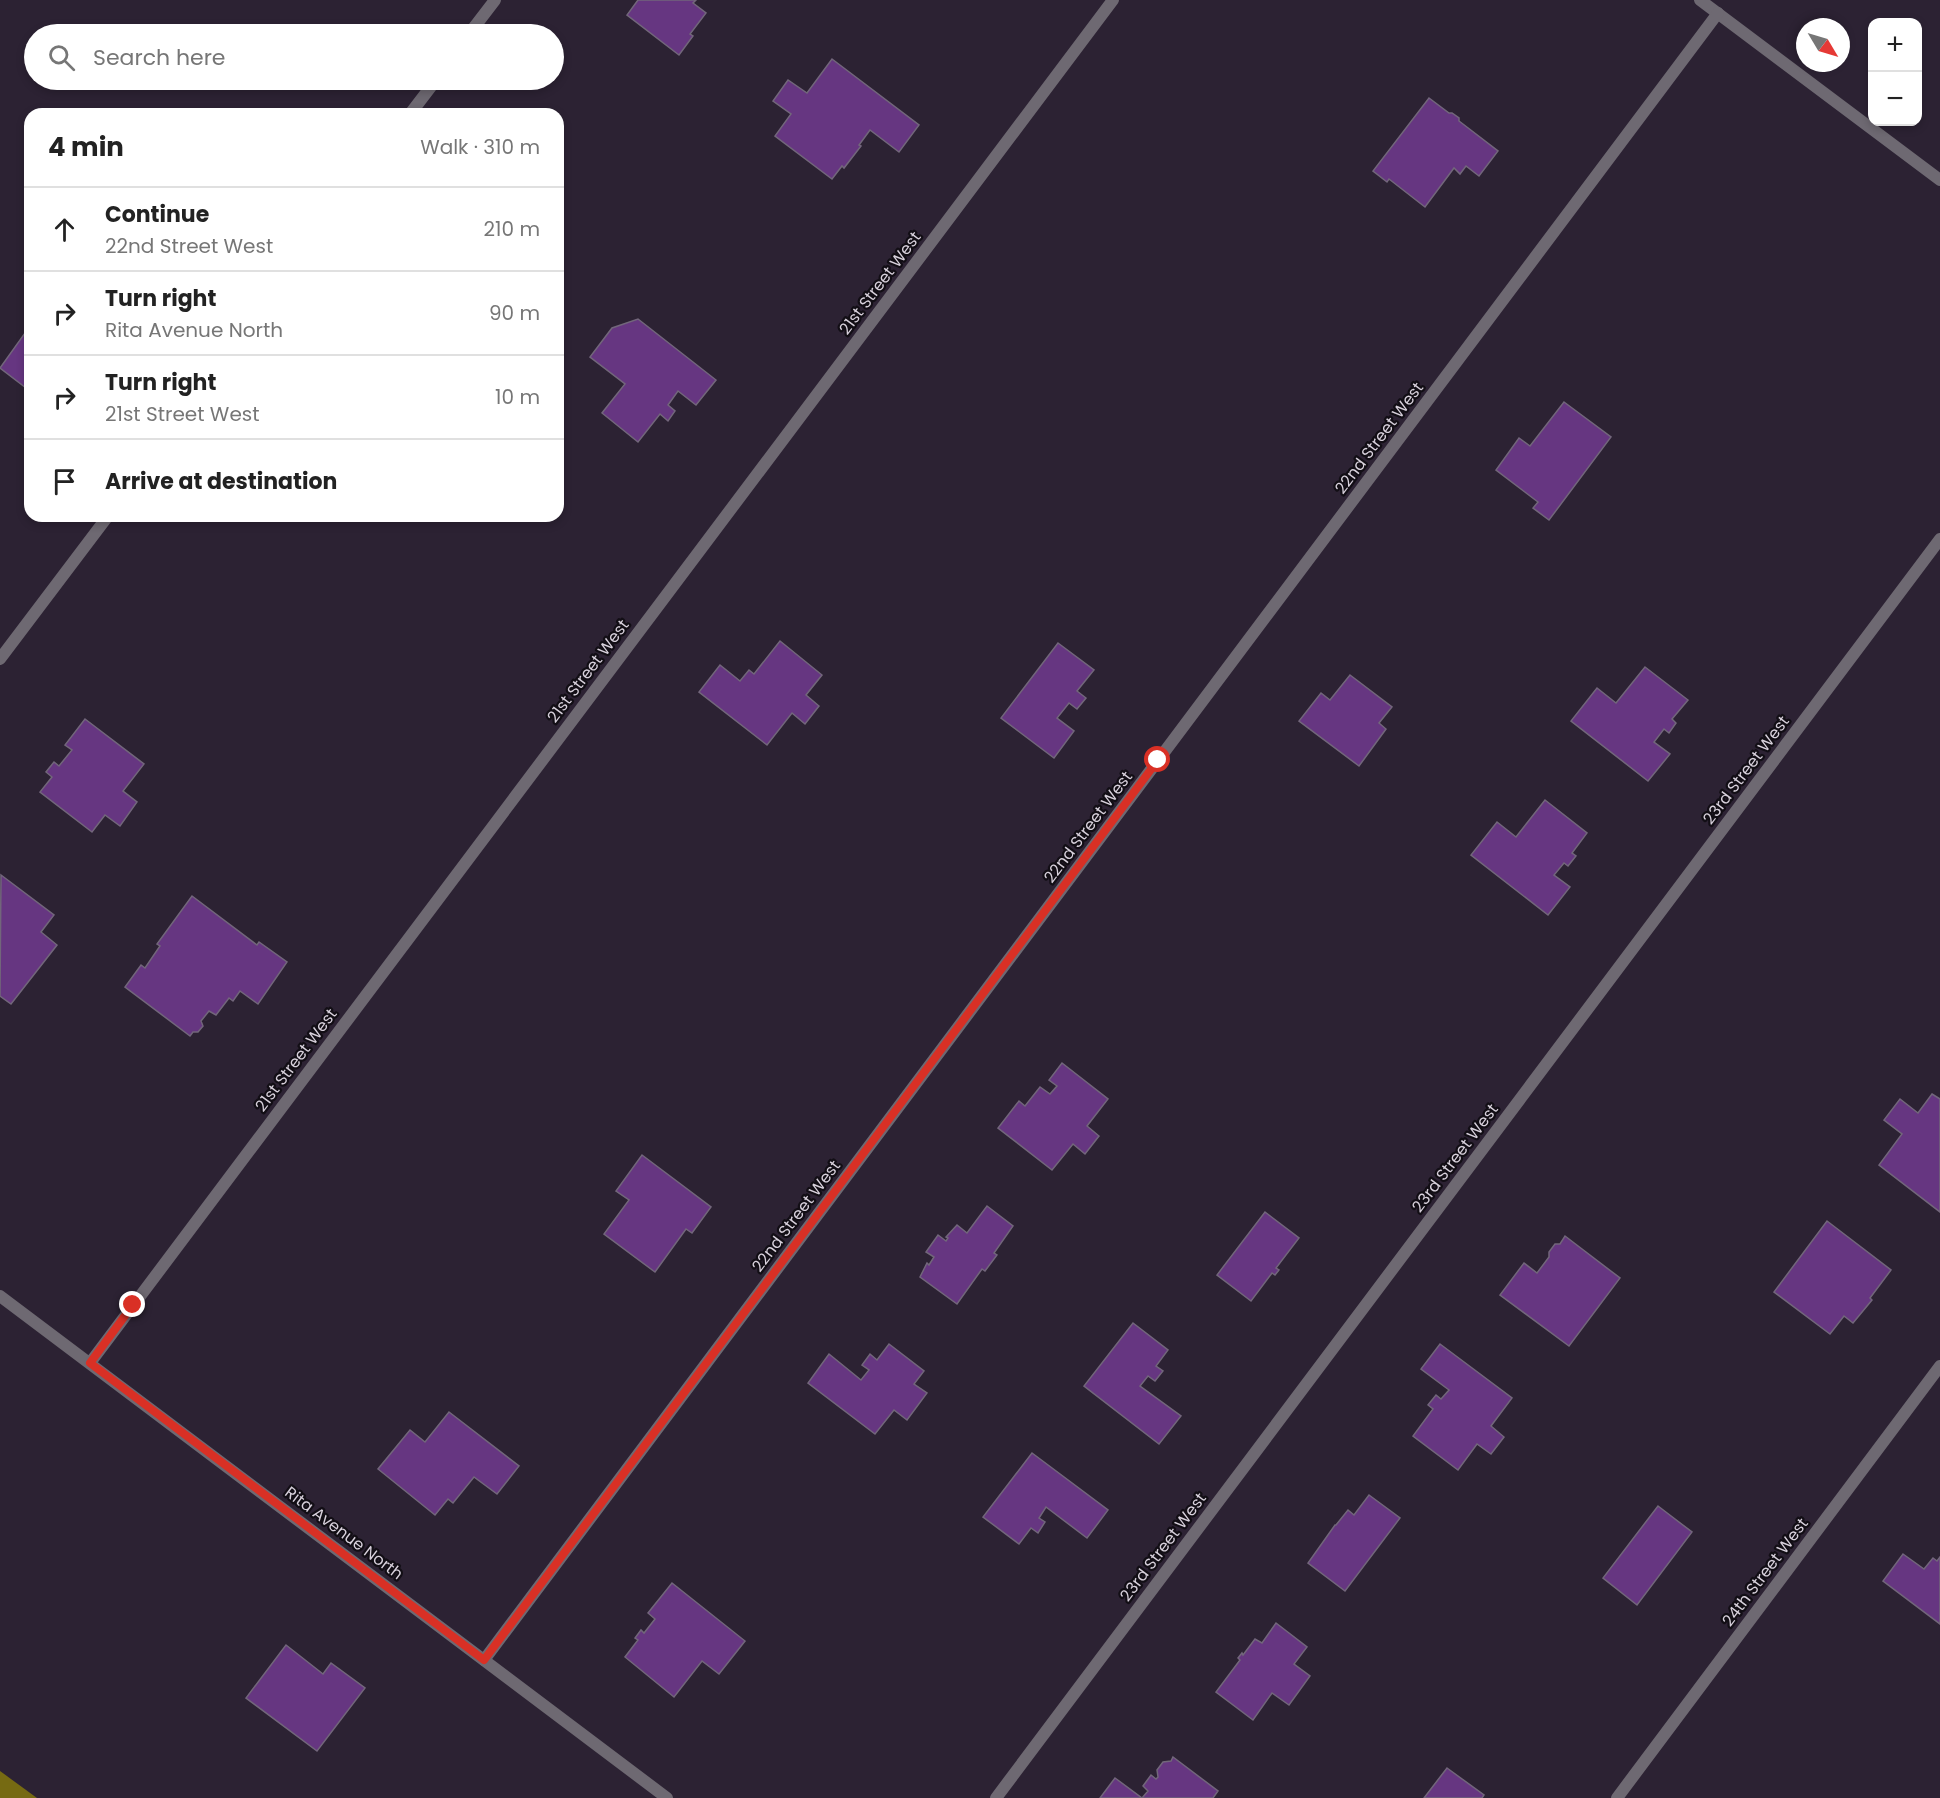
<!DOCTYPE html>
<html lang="en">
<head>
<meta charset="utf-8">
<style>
  :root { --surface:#fff; --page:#f6f6f6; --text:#222; --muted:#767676; --line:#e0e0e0 }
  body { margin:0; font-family:Poppins,sans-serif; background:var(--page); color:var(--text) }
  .controls { position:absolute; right:18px; top:18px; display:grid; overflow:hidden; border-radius:12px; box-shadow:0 3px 9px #0003 }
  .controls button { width:54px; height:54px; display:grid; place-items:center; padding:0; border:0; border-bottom:2px solid var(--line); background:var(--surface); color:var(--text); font:30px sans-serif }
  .compass { position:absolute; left:1796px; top:18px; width:54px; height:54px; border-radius:50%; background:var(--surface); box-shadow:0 3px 9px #0003; rotate:128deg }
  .stop { position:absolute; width:18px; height:18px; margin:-14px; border:4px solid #d93025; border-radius:50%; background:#fff }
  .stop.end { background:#d93025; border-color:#fff; box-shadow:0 2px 6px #0008 }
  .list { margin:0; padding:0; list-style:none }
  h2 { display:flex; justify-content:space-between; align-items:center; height:78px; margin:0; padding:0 24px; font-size:26px }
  h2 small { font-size:20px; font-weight:400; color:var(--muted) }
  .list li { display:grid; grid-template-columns:39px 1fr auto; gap:18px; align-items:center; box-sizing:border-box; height:84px; padding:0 24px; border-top:2px solid var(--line) }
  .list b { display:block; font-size:22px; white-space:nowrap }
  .list p { margin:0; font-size:20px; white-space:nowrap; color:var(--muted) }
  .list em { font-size:20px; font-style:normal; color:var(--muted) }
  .icon { flex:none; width:33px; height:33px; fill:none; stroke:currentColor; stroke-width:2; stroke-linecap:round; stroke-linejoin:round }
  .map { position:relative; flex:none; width:1940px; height:1798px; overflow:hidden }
  .search { position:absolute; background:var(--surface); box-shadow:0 3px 9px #0003; left:24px; top:24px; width:540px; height:66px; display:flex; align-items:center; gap:15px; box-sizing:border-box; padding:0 21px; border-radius:33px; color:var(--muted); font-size:22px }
  .panel { position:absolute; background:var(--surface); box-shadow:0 3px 9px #0003; left:24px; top:108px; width:540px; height:414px; border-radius:18px }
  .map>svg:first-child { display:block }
  .water { fill:#766a12 }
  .building { fill:#663681; stroke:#72667b; stroke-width:1.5 }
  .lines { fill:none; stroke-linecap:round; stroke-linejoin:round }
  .street { stroke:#6e6972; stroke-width:12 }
  .route { stroke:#d93025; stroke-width:8 }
  .labels { text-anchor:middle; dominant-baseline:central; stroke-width:4.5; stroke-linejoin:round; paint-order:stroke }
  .street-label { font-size:16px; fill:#d8d1dc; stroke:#120e15 }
</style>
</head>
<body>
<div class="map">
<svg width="1940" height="1798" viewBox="0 0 1940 1798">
  <rect width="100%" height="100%" fill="#2c2233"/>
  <path class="water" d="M0 1771 37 1798H0Z"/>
  <g class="building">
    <path d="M638 0H696L693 3 706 13 690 34 693 36 679 55 627 15Z"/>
    <path d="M832 59 919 125 899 152 870 130 859 145 861 146 844 168 842 166 832 179 775 136 791 114 773 101 788 80 807 93Z"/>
    <path d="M1429 98 1449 113H1452L1459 118V121L1498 151 1479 176 1466 166 1460 174 1454 168 1425 207 1389 179 1387 182 1373 171Z"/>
    <path d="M638 319 716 380 696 405 678 391 668 405 675 411 668 421 660 414 638 442 602 413 625 384 590 357 612 328Z"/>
    <path d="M30 326V391L0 368Z"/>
    <path d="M1564 402 1611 437 1549 520 1533 508 1538 502 1496 470 1519 438 1530 446Z"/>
    <path d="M780 641 822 675 806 695 819 706 805 724 792 713 767 745 699 692 720 665 740 681 749 670 754 674Z"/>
    <path d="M1058 643 1094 670 1077 691 1086 698 1077 709 1069 703 1057 718 1074 731 1054 758 1001 718Z"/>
    <path d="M1645 667 1688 700 1672 719 1676 723 1669 733 1664 729 1654 742 1670 754 1648 781 1571 721 1597 688 1616 703Z"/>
    <path d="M1350 675 1392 707 1379 723 1386 729 1359 766 1299 721 1321 693 1330 700Z"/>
    <path d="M85 719 144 764 123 791 137 802 120 826 105 815 92 832 40 792 52 777 46 772 54 762 59 766 72 750 65 745Z"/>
    <path d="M1545 800 1587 833 1572 853 1576 856 1568 866 1564 863 1554 875 1570 887 1548 915 1471 855 1497 822 1516 837Z"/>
    <path d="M1 875 54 915 41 932 57 945 11 1004 0 996Z"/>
    <path d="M192 896 257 945 259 942 287 962 258 1004 240 991 233 1001 229 998 216 1015 209 1011 201 1021 203 1026 198 1032H193L190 1036 125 987 141 965 145 968 160 946 157 944Z"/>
    <path d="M1062 1063 1108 1099 1087 1126 1099 1136 1085 1154 1073 1144 1052 1170 998 1128 1019 1101 1025 1106 1040 1087 1050 1094 1057 1086 1049 1080Z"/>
    <path d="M1932 1094 1940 1099V1212L1879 1165 1902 1134 1884 1120 1900 1099 1918 1113Z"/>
    <path d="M642 1155 711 1207 692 1233 686 1229 655 1272 604 1234 629 1200 616 1191Z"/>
    <path d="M987 1206 1013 1226 994 1253 997 1255 985 1271 982 1269 957 1304 920 1277 927 1263 929 1265 934 1257 926 1252 938 1235 946 1241 948 1238 946 1237 957 1225 967 1233Z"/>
    <path d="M1265 1212 1299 1238 1276 1268 1279 1270 1275 1275 1272 1273 1251 1301 1217 1275Z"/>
    <path d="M1827 1221 1891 1270 1870 1298 1872 1300 1853 1323 1844 1316 1830 1334 1774 1292Z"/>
    <path d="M1565 1236 1620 1278 1569 1346 1500 1295 1524 1263 1537 1273 1549 1257V1252L1555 1244H1560Z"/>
    <path d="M1133 1323 1168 1350 1156 1366 1163 1371 1155 1381 1148 1376 1140 1386 1181 1416 1159 1444 1084 1386Z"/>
    <path d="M889 1344 924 1371 914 1384 927 1393 907 1420 894 1410 875 1434 808 1383 829 1354 861 1380 869 1370 862 1365 870 1354 877 1360Z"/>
    <path d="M1440 1344 1512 1398 1491 1426 1504 1437 1491 1454 1477 1444 1458 1470 1413 1436 1433 1409 1428 1405 1436 1395 1441 1399 1449 1390 1421 1369Z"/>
    <path d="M449 1412 519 1466 497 1494 474 1477 453 1503 448 1499 435 1515 378 1469 410 1430 425 1442Z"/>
    <path d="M1032 1453 1108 1510 1087 1538 1046 1507 1039 1518 1045 1522 1038 1533 1031 1528 1019 1544 983 1517Z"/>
    <path d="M1369 1495 1400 1518 1345 1591 1308 1563 1335 1525H1336L1348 1510 1354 1515Z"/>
    <path d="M1658 1506 1692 1532 1637 1605 1603 1578Z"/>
    <path d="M1903 1554 1924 1569 1933 1558 1937 1561 1940 1557V1624L1883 1581Z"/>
    <path d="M672 1583 745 1641 719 1674 702 1661 674 1697 625 1657 638 1640 635 1638 641 1630 644 1633 655 1619 648 1613Z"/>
    <path d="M1276 1623 1307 1647 1294 1664 1310 1676 1289 1705 1272 1693 1253 1720 1216 1692 1240 1660 1238 1658 1242 1653 1243 1655 1255 1639 1262 1643Z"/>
    <path d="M286 1645 323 1674 331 1663 365 1688 317 1751 246 1698Z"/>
    <path d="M1173 1757 1218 1791 1213 1798H1142L1148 1791 1143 1786 1151 1775 1156 1779 1158 1777 1157 1770 1163 1762 1171 1761Z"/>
    <path d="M1447 1768 1484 1795 1482 1798H1424Z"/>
    <path d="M1115 1778 1142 1798H1100Z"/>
  </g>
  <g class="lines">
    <g class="street">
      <path d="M1700 0 1940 180"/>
      <path d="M469 34 495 0"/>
      <path d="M410 114 436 80"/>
      <path d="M0 659 108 516"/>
      <path d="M0 1296 667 1798"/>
      <path d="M90 1363 1113 0"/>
      <path d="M484 1660 1718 13"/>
      <path d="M996 1798 1940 539"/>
      <path d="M1617 1798 1940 1366"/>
    </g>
  </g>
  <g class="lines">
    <path class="route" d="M133 1305 90 1363 484 1660 1158 760"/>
  </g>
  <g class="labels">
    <g class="street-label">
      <text transform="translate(880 283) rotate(-53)">21st Street West</text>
      <text transform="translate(1379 438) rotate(-53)">22nd Street West</text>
      <text transform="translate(588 671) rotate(-53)">21st Street West</text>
      <text transform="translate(1746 770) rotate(-53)">23rd Street West</text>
      <text transform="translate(1088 827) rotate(-53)">22nd Street West</text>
      <text transform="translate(296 1060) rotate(-53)">21st Street West</text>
      <text transform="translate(1455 1158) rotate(-53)">23rd Street West</text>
      <text transform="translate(796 1216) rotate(-53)">22nd Street West</text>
      <text transform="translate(344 1533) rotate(37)">Rita Avenue North</text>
      <text transform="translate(1163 1547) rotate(-53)">23rd Street West</text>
      <text transform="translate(1765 1572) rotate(-53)">24th Street West</text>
    </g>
  </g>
</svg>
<div class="controls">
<button>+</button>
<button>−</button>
</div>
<svg class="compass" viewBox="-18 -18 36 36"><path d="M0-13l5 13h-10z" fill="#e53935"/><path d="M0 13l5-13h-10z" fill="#767676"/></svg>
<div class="stop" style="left:1158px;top:760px"></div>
<div class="stop end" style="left:133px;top:1305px"></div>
<div class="search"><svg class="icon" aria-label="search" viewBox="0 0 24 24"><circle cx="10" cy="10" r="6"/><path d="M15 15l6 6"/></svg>Search here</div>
<section class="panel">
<h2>4 min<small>Walk · 310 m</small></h2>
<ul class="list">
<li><svg class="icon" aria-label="ahead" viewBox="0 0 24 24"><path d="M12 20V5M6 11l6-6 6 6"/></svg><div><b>Continue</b><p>22nd Street West</p></div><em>210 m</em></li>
<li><svg class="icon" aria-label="right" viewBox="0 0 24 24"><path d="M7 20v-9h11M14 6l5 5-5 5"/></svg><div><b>Turn right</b><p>Rita Avenue North</p></div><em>90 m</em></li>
<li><svg class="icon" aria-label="right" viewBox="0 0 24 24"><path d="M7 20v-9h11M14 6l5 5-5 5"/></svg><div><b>Turn right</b><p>21st Street West</p></div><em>10 m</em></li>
<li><svg class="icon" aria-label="arrive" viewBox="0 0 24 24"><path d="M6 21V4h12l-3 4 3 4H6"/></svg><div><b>Arrive at destination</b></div></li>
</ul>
</section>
</div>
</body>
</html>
